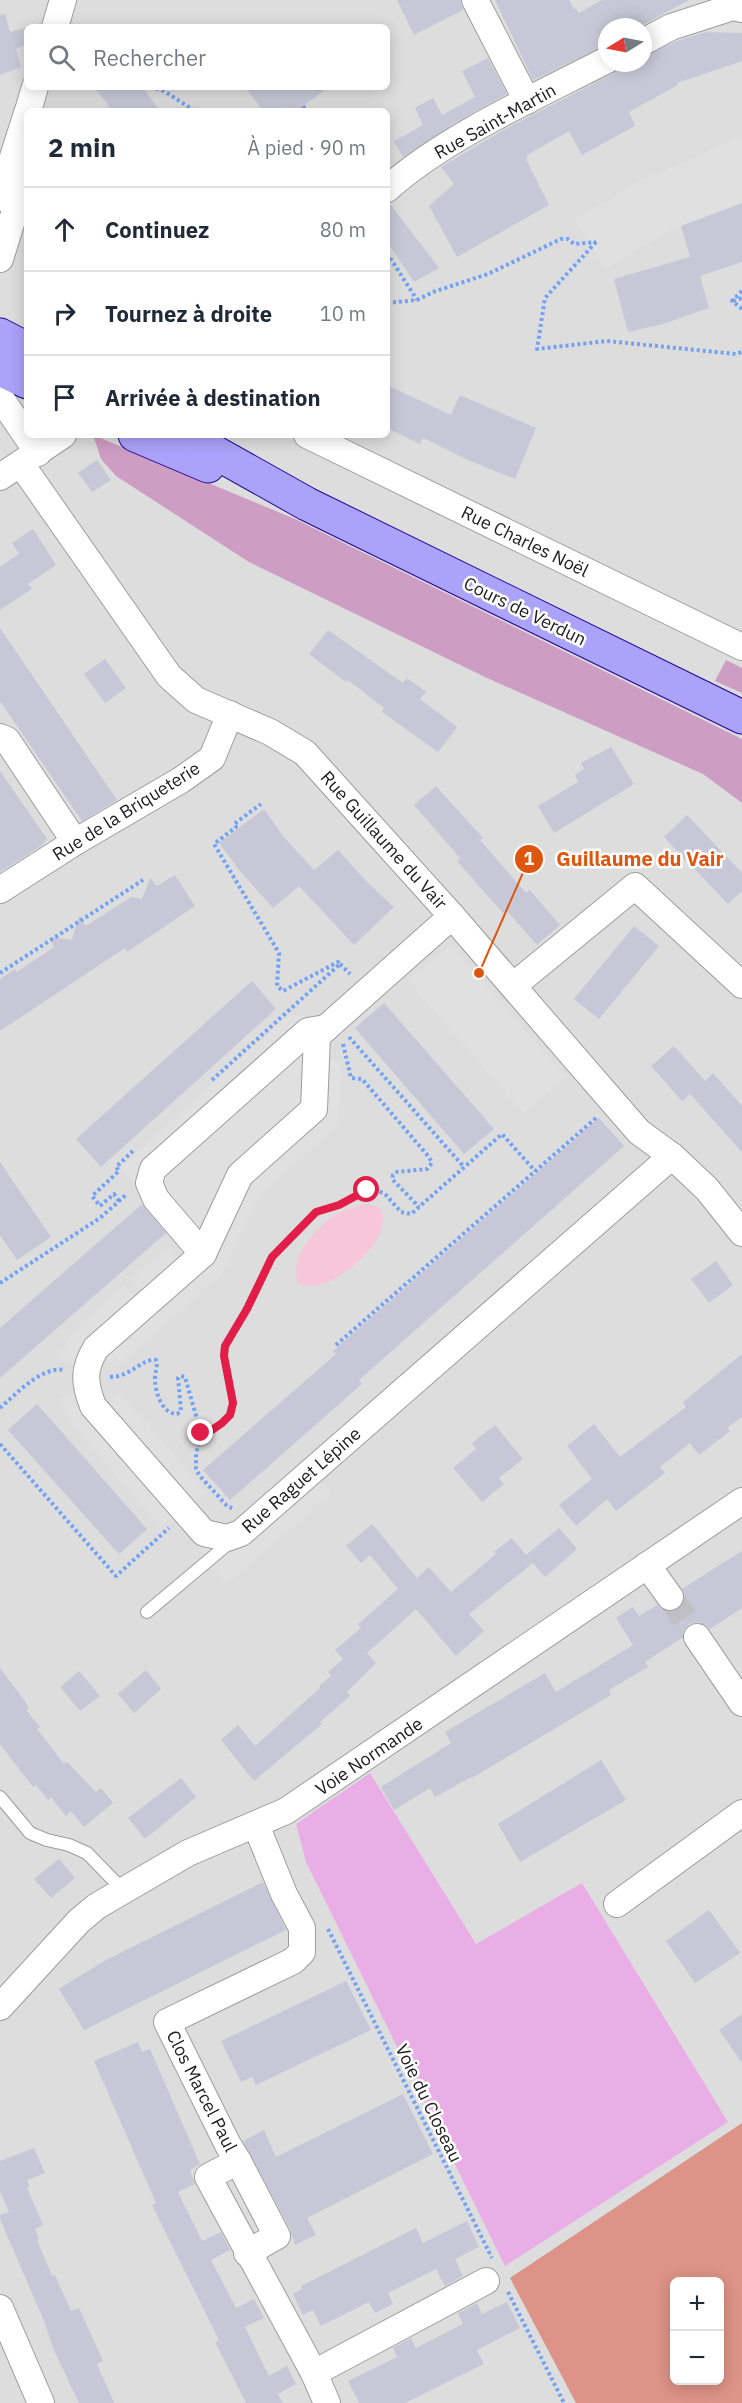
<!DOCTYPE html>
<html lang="fr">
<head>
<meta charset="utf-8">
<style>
  :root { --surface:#fff; --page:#f6f6f7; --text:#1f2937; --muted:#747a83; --line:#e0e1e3 }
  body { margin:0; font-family:"IBM Plex Sans",sans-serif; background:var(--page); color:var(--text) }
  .controls { position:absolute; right:18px; bottom:18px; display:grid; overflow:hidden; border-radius:9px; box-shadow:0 3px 15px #0003 }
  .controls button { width:54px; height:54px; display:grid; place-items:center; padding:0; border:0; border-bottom:2px solid var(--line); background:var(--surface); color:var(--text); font:30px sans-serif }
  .compass { position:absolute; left:598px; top:18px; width:54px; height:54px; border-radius:50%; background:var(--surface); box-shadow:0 3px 15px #0003; rotate:260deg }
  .stop { position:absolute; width:18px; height:18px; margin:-14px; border:4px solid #e11d48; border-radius:50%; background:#fff }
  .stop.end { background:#e11d48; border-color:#fff; box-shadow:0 2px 6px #0008 }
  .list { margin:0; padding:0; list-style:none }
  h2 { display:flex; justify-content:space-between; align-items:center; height:78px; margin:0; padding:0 24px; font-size:26px }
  h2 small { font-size:20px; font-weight:400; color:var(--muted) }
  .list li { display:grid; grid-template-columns:39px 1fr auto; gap:18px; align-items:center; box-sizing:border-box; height:84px; padding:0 24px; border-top:2px solid var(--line) }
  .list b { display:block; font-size:22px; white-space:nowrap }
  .list em { font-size:20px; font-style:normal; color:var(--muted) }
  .icon { flex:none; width:33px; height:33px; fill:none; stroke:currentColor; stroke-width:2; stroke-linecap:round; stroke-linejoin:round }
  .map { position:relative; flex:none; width:742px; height:2403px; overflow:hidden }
  .search { position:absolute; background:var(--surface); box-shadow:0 3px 15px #0003; left:24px; top:24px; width:366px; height:66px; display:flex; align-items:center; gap:15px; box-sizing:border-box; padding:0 21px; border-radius:9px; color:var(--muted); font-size:22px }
  .panel { position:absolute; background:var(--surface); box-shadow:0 3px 15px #0003; left:24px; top:108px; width:366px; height:330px; border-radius:9px }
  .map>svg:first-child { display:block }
  .residential { fill:#ddddde; fill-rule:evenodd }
  .grass { fill:#e9aee6 }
  .forest { fill:#ce9dc3 }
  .park { fill:#f8c6d9 }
  .pitch { fill:#dd9387; fill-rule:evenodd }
  .parking { fill:#e0e0e0 }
  .building { fill:#c7c7d7 }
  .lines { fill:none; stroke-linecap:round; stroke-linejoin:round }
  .street-tunnel { stroke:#c0bfc6; stroke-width:26; stroke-dasharray:26 13; stroke-linecap:butt }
  .lane-casing { stroke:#9d9d9d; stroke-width:14 }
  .street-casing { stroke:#9d9d9d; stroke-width:28 }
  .primary-casing { stroke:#210498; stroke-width:35 }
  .path { stroke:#72a2f6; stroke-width:4; stroke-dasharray:3 3; stroke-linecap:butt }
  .lane { stroke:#fff; stroke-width:12 }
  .street { stroke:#fff; stroke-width:26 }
  .primary { stroke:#aba2f9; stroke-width:33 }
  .route { stroke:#e11d48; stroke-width:8 }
  .labels { text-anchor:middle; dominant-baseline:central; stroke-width:5; stroke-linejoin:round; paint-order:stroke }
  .street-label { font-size:18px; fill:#202020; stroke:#fff }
  .leader { fill:none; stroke:#de560d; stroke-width:2 }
  .callout-dot { fill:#de560d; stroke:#fff; stroke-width:2 }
  .mark-label { font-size:18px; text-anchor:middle; font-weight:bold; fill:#fff }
  .callout-label { font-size:20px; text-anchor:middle; font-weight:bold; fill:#de560d; stroke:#fff; stroke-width:5; stroke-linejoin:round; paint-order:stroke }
</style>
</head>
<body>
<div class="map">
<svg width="742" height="2403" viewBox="0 0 742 2403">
  <rect width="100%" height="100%" fill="#e8e7f0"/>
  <path class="residential" d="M0 0H742V2403H0ZM27 27H387V87H27ZM607 27H643V63H607ZM27 111H387V435H27ZM674 2282H720V2380H674Z"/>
  <path class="grass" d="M370 1773 476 1944 582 1883 728 2122 505 2266 306 1862 296 1824Z"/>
  <g class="forest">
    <path d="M93 435 295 519 742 739V803L703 774 487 678 249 562 116 476 101 459Z"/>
    <path d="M726 660 742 668V693L715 681Z"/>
  </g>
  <path class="park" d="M366 1204 376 1206 382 1210C383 1218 383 1226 380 1233 370 1257 324 1297 298 1283 288 1256 320 1222 343 1211 350 1208 359 1206 366 1204Z"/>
  <path class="pitch" d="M742 2123V2403H576L510 2278ZM674 2282H720V2380H674Z"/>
  <g class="parking">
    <path d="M737 138 742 143V203L671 230 605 269 574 220 654 172 656 175Z"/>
    <path d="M451 946 566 1076 524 1113 407 980Z"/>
    <path d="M289 1015 324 1018 325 1061H341L339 1123 267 1188 258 1199 221 1275 115 1368 105 1356 95 1379 106 1405 120 1393 206 1492 192 1504 234 1552 320 1479 331 1493 226 1584 174 1515 160 1527 69 1420 59 1399 77 1393V1365L59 1360 63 1349 77 1328 125 1285 137 1299 143 1293 131 1280 169 1247 181 1260 185 1253 180 1237 120 1168Z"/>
  </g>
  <g class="building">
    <path d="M397 0H460L463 10 414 35Z"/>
    <path d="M495 0H569L574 9 576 8 579 13 602 0H689L639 27H607V45L533 80Z"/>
    <path d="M5 14 10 32 41 23 40 27H27V44L16 49 21 67 0 75V15Z"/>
    <path d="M706 32 742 33V61L677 83 678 85 629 112 635 126 582 155 569 131 527 155 528 158 526 159 549 205 457 257 429 206 454 184 441 167 500 132 614 73 621 63H643V57L677 41Z"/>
    <path d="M488 58 507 94 456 122 403 157 394 141 423 125 415 108 433 98 442 115 475 97 462 71Z"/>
    <path d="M94 87H142L160 111H113Z"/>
    <path d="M245 87H329L296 111H263Z"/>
    <path d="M742 203V262L700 276 709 308 663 324 628 332 614 279 690 257 681 226Z"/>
    <path d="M387 204H390L439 268 414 282 387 241Z"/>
    <path d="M387 385 451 415 460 395 536 428 515 479 468 460 423 438 420 444 387 428Z"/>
    <path d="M97 460 111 480 92 492 78 473Z"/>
    <path d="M33 529 56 565 28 584 32 589 0 610V567L19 554 12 543Z"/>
    <path d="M0 628 117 800 82 821 0 701Z"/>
    <path d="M328 630 403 683 407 678 426 692 420 699 457 727 438 752 382 712 384 708 348 680 346 682 309 654Z"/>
    <path d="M105 659 126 688 105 703 84 674Z"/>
    <path d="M611 747 634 784 554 833 538 806 578 782 575 775 584 769 581 763Z"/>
    <path d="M0 771 47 839 41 846 0 872Z"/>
    <path d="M436 786 483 838 480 840 526 893 530 890 560 925 537 945 506 910 503 913 457 861 460 858 414 805Z"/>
    <path d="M264 809 283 836 314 870 338 850 370 885 394 907 354 945 299 886 273 908 240 871 219 843Z"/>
    <path d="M687 815 742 873V891L728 904 664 837Z"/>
    <path d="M175 875 195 906 127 952 125 948 0 1031V979L15 969 17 972 54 947 50 937 72 940 79 916 86 926 131 897 142 899 150 878 157 886Z"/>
    <path d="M634 926 659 946 599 1019 574 999Z"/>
    <path d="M252 981 276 1009 101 1167 76 1139Z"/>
    <path d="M384 1003 494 1129 464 1154 355 1028Z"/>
    <path d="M674 1046 705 1081 713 1073 742 1106V1152L690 1094 682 1101 651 1066Z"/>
    <path d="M599 1118 624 1146 359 1380 362 1384 230 1500 203 1470 336 1354 333 1351Z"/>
    <path d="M0 1162 51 1237 17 1260 0 1235Z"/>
    <path d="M142 1204 166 1233 0 1378V1328Z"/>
    <path d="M716 1261 733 1285 709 1303 691 1279Z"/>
    <path d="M742 1354V1417L727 1428 730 1431 699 1455 690 1443 660 1467 665 1473 616 1511 607 1499 576 1526 559 1505 592 1479 567 1446 594 1424 620 1457 686 1407 683 1402Z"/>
    <path d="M37 1404 147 1529 119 1554 8 1430Z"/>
    <path d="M495 1425 523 1459 499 1478 504 1484 482 1502 453 1468 476 1449 472 1443Z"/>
    <path d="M372 1524 417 1578 429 1567 451 1592 496 1554 494 1552 512 1538 526 1555 559 1528 577 1549 545 1577 533 1563 469 1614 484 1631 456 1656 416 1609 367 1653 376 1663 347 1692 350 1696 320 1722 322 1724 254 1781 221 1740 238 1725 255 1746 320 1688 319 1686 331 1676 328 1672 343 1659 335 1650 361 1628 358 1624 398 1589 370 1555 361 1563 346 1546Z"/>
    <path d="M742 1551V1608L710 1629 703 1623 696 1622 689 1624 684 1630 682 1638 645 1662 648 1667 609 1690 611 1695 472 1778 471 1777 435 1797 430 1788 394 1810 381 1787 451 1743 445 1732 545 1673 556 1692 633 1645 616 1618 633 1607 639 1616 657 1605 664 1611 672 1612 678 1609 684 1603 685 1595 682 1589Z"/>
    <path d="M0 1668 24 1700 29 1708 26 1710 40 1727 37 1729 64 1764 67 1762 96 1792 101 1788 113 1803 84 1827 71 1811 66 1816 51 1797 48 1800 36 1785 33 1787 0 1744Z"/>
    <path d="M146 1670 161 1689 134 1713 118 1694Z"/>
    <path d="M79 1671 100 1696 80 1711 60 1687Z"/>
    <path d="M601 1760 626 1800 520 1862 498 1824Z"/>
    <path d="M181 1778 196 1797 145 1839 128 1818Z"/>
    <path d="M59 1859 75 1878 51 1898 34 1879Z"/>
    <path d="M263 1882 286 1930 84 2030 59 1989 104 1961Z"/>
    <path d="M709 1910 740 1953 695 1983 666 1941Z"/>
    <path d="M346 1981 371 2030 256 2085 252 2077 241 2082 221 2041Z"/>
    <path d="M742 2014V2063L719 2030Z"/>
    <path d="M138 2042 142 2052 150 2049 200 2164 190 2170 195 2184 178 2192 202 2241 221 2232 230 2250 211 2260 236 2308 254 2299 264 2318 245 2327 269 2376 287 2366 296 2384 278 2394 283 2403H246L215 2342 219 2340 152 2205 156 2203 94 2061Z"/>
    <path d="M403 2094 433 2154 307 2218 316 2235 295 2245 290 2229 243 2141 264 2130 276 2157Z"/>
    <path d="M34 2148 45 2173 27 2180 30 2187 27 2188 43 2225 35 2229 39 2239 37 2240 52 2276 55 2275 71 2311 79 2308 103 2361 97 2364 114 2403H79L53 2348 45 2323 0 2219V2215L9 2212 0 2191V2161Z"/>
    <path d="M467 2221 479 2247 455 2259 463 2276 445 2286 436 2269 388 2293 393 2304 375 2313 369 2302 321 2326 313 2310 303 2315 293 2294 302 2289 301 2286 416 2228 423 2243Z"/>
    <path d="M507 2302 520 2328 477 2350 484 2364 405 2403H359L348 2381 397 2357 393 2348 411 2338 416 2348 463 2324 458 2313 477 2303 482 2314Z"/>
  </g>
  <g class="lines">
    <path class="street-tunnel" d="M670 1597 697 1637"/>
    <defs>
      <g id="lane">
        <path d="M147 1612 234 1539"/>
        <path d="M0 1797 30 1833 47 1840 69 1845 87 1853 123 1890"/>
      </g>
      <g id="street">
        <path d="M475 0 527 101"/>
        <path d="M55 27 63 0"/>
        <path d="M643 42 671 27 733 7 742 9"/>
        <path d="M28 111 35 87"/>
        <path d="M387 189C445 137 537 96 607 60"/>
        <path d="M0 198 27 113"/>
        <path d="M0 259 27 172"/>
        <path d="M0 397 38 453"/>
        <path d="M307 435 742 647"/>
        <path d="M21 464 169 676 196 700 270 732 305 753 452 916 639 1132 672 1156 707 1189 742 1233"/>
        <path d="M0 477 63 435"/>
        <path d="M0 737 7 740 75 842"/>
        <path d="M0 890 75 842 181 780 212 758 230 714"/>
        <path d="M452 916 317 1036 314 1109 240 1175 203 1254 96 1348C83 1369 84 1383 93 1406L204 1533 227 1538 241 1533 672 1156"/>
        <path d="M513 986 635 886 742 985"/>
        <path d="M203 1254 156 1199 149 1183 153 1169 308 1031 326 1028"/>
        <path d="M647 1565 670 1597"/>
        <path d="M697 1637 742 1703"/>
        <path d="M256 1825 284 1894 302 1928V1952L293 1961 167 2022 228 2145 238 2161 208 2177 314 2373 327 2403"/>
        <path d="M617 1904 742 1813"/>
        <path d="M0 2007 79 1921 97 1906 188 1853 286 1811 742 1501"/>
        <path d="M238 2161 277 2236 247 2253"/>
        <path d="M0 2308 41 2403"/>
        <path d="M314 2373 486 2281"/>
      </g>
      <g id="primary">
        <path d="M0 335 27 349"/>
        <path d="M0 369 27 382"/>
        <path d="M135 435 208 466"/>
        <path d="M184 435 307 504 742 717"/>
      </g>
    </defs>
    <use href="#lane" class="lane-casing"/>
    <use href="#street" class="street-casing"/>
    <use href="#primary" class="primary-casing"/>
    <g class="path">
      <path d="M150 87 164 91 195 111"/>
      <path d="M303 106 306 111"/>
      <path d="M596 242 545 298 537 349 607 341 736 354 742 352"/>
      <path d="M387 253 417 300"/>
      <path d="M742 291 732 301 742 309"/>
      <path d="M733 301 742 298"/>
      <path d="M387 303 417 300 433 292 488 274 561 239H568L574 244 596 242"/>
      <path d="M340 964 350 974"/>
      <path d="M0 973 143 880"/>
      <path d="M349 1037 464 1167"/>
      <path d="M343 1044 351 1078 362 1079 429 1157 432 1163 427 1169 397 1172 393 1175 392 1179 419 1207"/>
      <path d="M212 1080 340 964 338 962 283 991 277 986 279 953 214 844 236 827 234 824 261 804"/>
      <path d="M119 1201 114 1194 100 1206 92 1196 119 1171 116 1167 135 1149"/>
      <path d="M0 1283 100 1218 127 1194"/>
      <path d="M336 1345 596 1118"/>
      <path d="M110 1377C131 1377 142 1358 156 1360 158 1367 155 1372 155 1379 155 1392 162 1414 177 1414L181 1411 178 1378 181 1376 185 1377 201 1433 196 1454V1468L199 1475 228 1507 233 1508"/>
      <path d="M0 1408C16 1394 42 1366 64 1370"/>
      <path d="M201 1433C253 1418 222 1383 225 1346L272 1257 316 1212 339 1205 367 1190H376L385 1194 401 1212 411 1214 502 1134 535 1171"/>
      <path d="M0 1444 116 1576 169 1528"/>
      <path d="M328 1929 492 2258"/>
      <path d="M508 2292 564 2403"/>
    </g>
    <use href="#lane" class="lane"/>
    <use href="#street" class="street"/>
    <use href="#primary" class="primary"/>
  </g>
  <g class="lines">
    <path class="route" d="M201 1433 212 1430 222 1423 230 1415 233 1403 224 1356 225 1346 247 1309 272 1257 316 1212 339 1205 367 1190"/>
  </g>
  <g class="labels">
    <g class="street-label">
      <text transform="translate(495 121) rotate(-29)">Rue Saint-Martin</text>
      <text transform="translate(525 541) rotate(26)">Rue Charles Noël</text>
      <text transform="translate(525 611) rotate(26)">Cours de Verdun</text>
      <text transform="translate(126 811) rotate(-32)">Rue de la Briqueterie</text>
      <text transform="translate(384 840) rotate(48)">Rue Guillaume du Vair</text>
      <text transform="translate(301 1480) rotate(-41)">Rue Raguet Lépine</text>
      <text transform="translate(369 1756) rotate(-34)">Voie Normande</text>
      <text transform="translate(202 2091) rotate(63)">Clos Marcel Paul</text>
      <text transform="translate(429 2103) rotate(64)">Voie du Closeau</text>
    </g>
  </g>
  <path class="leader" d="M479 973L529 859"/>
  <g class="callout-dot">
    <circle cx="479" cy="973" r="6"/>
    <circle cx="529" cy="859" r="15"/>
  </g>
  <g class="mark-label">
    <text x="529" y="865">1</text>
  </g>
  <g class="callout-label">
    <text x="640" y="866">Guillaume du Vair</text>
  </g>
</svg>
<div class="controls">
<button>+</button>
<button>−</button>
</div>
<svg class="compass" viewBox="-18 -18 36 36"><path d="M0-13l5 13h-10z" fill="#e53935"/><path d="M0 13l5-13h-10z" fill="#747a83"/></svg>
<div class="stop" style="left:367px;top:1190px"></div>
<div class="stop end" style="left:201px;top:1433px"></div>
<div class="search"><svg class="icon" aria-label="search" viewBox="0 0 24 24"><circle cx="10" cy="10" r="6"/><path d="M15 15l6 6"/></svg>Rechercher</div>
<section class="panel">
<h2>2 min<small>À pied · 90 m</small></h2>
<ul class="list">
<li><svg class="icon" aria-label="ahead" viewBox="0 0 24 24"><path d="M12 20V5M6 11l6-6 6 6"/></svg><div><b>Continuez</b></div><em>80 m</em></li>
<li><svg class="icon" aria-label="right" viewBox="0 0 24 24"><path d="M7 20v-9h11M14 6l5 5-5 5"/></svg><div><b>Tournez à droite</b></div><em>10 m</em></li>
<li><svg class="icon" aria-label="arrive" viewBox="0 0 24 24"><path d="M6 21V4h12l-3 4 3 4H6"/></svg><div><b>Arrivée à destination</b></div></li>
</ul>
</section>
</div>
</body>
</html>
